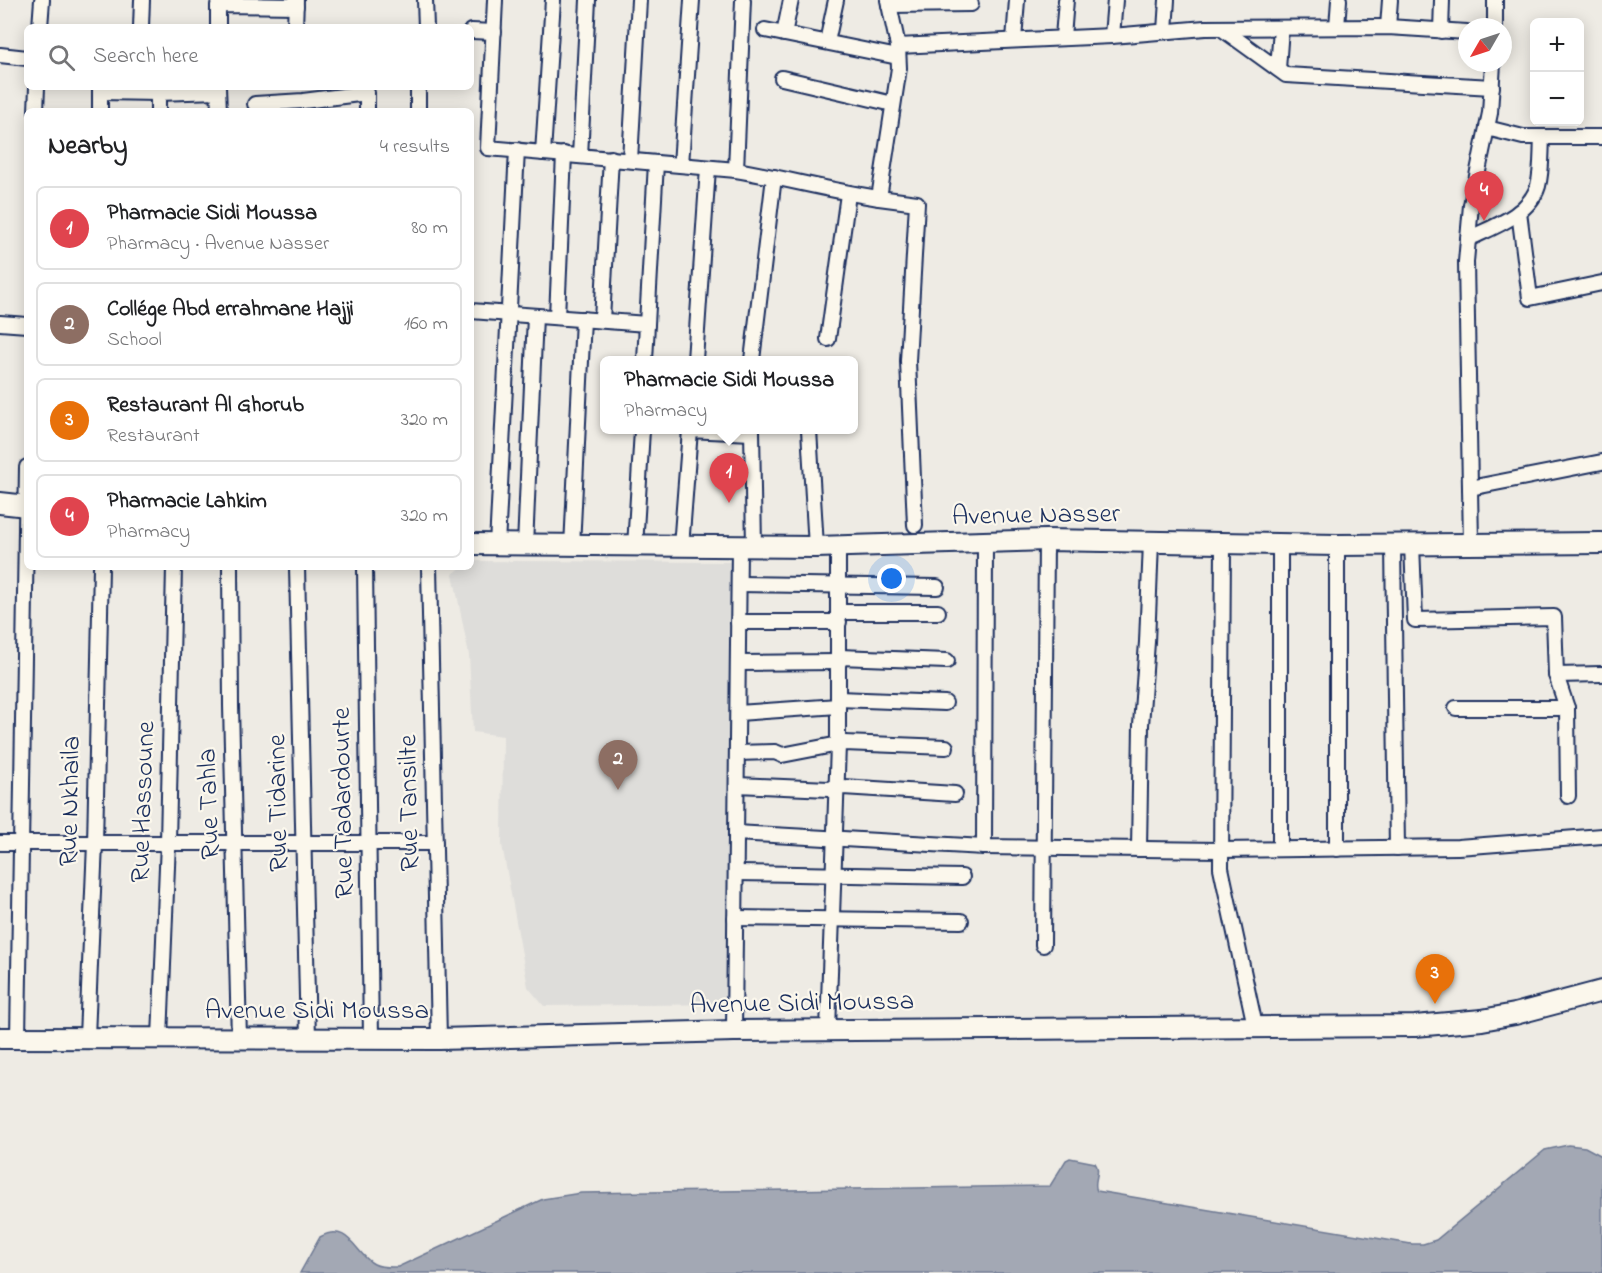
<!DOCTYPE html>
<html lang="en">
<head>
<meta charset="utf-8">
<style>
  :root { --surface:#fff; --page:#f6f6f6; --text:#202124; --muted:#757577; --line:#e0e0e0; --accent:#1f6fb2 }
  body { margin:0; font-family:"Indie Flower",sans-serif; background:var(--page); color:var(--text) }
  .controls { position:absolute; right:18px; top:18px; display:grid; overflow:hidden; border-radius:9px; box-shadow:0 3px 15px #0003 }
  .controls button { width:54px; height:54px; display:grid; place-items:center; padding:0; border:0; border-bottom:2px solid var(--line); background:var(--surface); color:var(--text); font:30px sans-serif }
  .compass { position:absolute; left:1458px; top:18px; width:54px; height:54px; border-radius:50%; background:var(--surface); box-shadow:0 3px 15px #0003; rotate:231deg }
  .you { position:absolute; left:892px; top:579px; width:21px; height:21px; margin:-15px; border:4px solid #fff; border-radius:50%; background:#1a73e8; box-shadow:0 0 0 9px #1a73e833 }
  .badge { display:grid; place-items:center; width:39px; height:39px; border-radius:50%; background:var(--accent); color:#fff; font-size:20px; font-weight:700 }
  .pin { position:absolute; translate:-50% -50px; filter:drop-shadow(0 2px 3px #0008) }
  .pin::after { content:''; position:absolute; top:32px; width:21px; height:18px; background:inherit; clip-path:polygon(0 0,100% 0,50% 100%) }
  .popup { position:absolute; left:600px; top:356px; width:258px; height:78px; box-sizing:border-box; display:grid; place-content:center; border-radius:9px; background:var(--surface); filter:drop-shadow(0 2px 4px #0005); font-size:20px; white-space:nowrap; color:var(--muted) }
  .popup b { font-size:22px; color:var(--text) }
  .popup::after { content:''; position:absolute; left:50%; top:100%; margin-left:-12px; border:12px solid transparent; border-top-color:var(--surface) }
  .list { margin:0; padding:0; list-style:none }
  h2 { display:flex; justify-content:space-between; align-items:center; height:78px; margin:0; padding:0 24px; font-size:26px }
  h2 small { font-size:20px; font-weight:400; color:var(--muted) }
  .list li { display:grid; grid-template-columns:39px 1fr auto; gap:18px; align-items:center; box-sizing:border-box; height:84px; margin:0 12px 12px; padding:0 12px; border:2px solid var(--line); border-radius:9px }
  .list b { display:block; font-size:22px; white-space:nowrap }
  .list p { margin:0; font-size:20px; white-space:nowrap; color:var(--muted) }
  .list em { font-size:20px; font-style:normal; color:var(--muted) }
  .icon { flex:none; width:33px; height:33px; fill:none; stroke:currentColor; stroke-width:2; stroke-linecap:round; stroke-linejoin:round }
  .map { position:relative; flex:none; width:1602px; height:1273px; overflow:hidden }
  .search { position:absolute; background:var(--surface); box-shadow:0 3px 15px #0003; left:24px; top:24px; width:450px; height:66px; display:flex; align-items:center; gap:15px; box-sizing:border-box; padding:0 21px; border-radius:9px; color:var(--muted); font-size:22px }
  .panel { position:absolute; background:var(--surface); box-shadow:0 3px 15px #0003; left:24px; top:108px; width:450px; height:462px; border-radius:9px }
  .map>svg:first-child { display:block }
  .built { fill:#deddda }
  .water { fill:#a3a8b4; stroke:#6d7892; stroke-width:1.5 }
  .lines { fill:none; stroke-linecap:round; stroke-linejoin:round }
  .street-casing { stroke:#1b2f5e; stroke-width:18 }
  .secondary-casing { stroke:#1b2f5e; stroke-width:24 }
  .street { stroke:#fbf7ec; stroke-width:14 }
  .secondary { stroke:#fbf7ec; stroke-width:20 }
  .labels { text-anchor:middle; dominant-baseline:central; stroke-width:4.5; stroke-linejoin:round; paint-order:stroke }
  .street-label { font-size:27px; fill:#1b2f5e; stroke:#fbf7ec }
</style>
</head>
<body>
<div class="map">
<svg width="1602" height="1273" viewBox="0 0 1602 1273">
  <rect width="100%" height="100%" fill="#eeebe4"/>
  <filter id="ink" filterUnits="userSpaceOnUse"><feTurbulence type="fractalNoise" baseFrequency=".0167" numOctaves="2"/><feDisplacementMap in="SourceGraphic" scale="12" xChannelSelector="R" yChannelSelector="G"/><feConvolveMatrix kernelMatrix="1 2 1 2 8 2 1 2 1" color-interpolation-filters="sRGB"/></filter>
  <g filter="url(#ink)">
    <path class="built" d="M471 561 736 562 734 1004 544 1006 528 987 502 845 503 736 473 732 469 655 453 574 462 567H471Z"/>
    <path class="water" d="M1568 1145 1585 1147 1602 1156V1273H300L320 1237C349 1221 355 1254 374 1264 382 1268 390 1267 398 1267L543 1199 581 1193 1050 1186 1066 1160 1070 1158 1095 1163C1102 1172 1092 1182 1097 1191L1411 1244H1423L1436 1240 1545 1150Z"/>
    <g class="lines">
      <defs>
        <g id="street">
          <path d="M425 0 426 27"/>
          <path d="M495 0 488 148 736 170C784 178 831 191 879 198"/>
          <path d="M888 0 898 46 899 68 879 198 917 203 908 361 915 525"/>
          <path d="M889 5 971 4"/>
          <path d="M40 27 42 0"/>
          <path d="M141 27 142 0"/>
          <path d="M218 27V5L296 6"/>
          <path d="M295 27 296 0"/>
          <path d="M1337 27 1339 0"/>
          <path d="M1388 27 1390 0"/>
          <path d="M1495 27V0"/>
          <path d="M1221 28 1286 75 1492 87"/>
          <path d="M765 30 898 57"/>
          <path d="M471 31 494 32"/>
          <path d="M1165 31 1167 0"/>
          <path d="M1441 31 1442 0"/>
          <path d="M784 34 791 0"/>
          <path d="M1112 36 1115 0"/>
          <path d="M1063 37 1066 0"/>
          <path d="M1014 40 1017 0"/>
          <path d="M827 42 836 0"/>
          <path d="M898 46 1112 36 1205 28 1388 27 1467 32"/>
          <path d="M0 55 27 58"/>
          <path d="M1278 69 1281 28"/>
          <path d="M782 78 893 104"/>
          <path d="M100 87V111"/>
          <path d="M158 87V111"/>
          <path d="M218 87 219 111"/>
          <path d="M418 87V111"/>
          <path d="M100 92 158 93 218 91"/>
          <path d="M255 104 303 101 367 93V111"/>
          <path d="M36 111 37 87"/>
          <path d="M1487 128 1523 137H1602"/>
          <path d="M543 153 553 0"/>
          <path d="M580 156 588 0"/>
          <path d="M630 160 639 0"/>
          <path d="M681 165 692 0"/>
          <path d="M736 170 743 0"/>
          <path d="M1519 212 1530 298 1602 283"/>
          <path d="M1468 239C1493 227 1529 215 1538 186 1542 171 1541 154 1542 138"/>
          <path d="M471 311 647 324"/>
          <path d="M557 317 564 154"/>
          <path d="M602 320 611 158"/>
          <path d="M0 323 27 325"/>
          <path d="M828 339 848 194"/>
          <path d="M645 360 656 163"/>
          <path d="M695 360 708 168"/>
          <path d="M752 360 774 177"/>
          <path d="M688 430 752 433"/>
          <path d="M752 430 754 547"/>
          <path d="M809 430 816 547"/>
          <path d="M1470 488 1602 462"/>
          <path d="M1223 544 1221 868 1255 1026"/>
          <path d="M1412 544 1415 620 1554 617 1556 675 1567 708 1568 796"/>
          <path d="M1471 544 1466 262 1471 205 1490 113 1493 63"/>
          <path d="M497 545 517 150"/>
          <path d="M1393 545 1397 848"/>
          <path d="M525 546 535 316"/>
          <path d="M572 547 583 319"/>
          <path d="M635 547 642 430"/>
          <path d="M681 547 690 430"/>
          <path d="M230 567 231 706 239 1039"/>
          <path d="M297 567 308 1039"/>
          <path d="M365 567 371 1039"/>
          <path d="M429 567 439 1039"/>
          <path d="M739 584 937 587"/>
          <path d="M839 612H938"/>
          <path d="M738 622H839"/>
          <path d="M839 657 947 661"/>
          <path d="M738 663 839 662"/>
          <path d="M1556 675 1602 674"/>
          <path d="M838 699 945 703"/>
          <path d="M1456 708H1567"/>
          <path d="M738 713 838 706"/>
          <path d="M737 753 775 752 782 755 844 743 946 747"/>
          <path d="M737 785 829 789 843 787 955 794"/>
          <path d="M736 833 984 847 1220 850 1458 847 1602 836"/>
          <path d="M0 843H435"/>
          <path d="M984 847 985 543"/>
          <path d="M1139 849 1141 725 1147 642 1151 542"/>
          <path d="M1280 849V544"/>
          <path d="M1337 849V545"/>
          <path d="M736 873 962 877"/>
          <path d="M735 918 961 921"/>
          <path d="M1043 945 1046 540"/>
          <path d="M828 1030 838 745V547"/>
          <path d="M734 1031 739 547"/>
          <path d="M87 1037 95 843 101 567"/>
          <path d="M18 1038 27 467"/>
          <path d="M160 1038 168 842 174 567"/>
        </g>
        <g id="secondary">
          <path d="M0 503 27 506"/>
          <path d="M471 544 816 547 1046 540 1337 545 1602 543"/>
          <path d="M0 1038 439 1039 734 1031 1415 1026 1482 1020 1515 1014 1602 991"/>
        </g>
      </defs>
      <use href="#street" class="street-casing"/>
      <use href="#secondary" class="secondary-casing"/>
      <use href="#street" class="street"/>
      <use href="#secondary" class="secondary"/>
    </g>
  </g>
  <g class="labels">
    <g class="street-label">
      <text transform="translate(1036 516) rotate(-1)">Avenue Nasser</text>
      <text transform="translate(71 801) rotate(-89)">Rue Nkhaila</text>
      <text transform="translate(144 802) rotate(-88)">Rue Hassoune</text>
      <text transform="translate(279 803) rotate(-91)">Rue Tidarine</text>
      <text transform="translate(344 803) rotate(-91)">Rue Tadardourte</text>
      <text transform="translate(410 803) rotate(-91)">Rue Tansilte</text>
      <text transform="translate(210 804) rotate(-92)">Rue Tahla</text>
      <text transform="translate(802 1004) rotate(-1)">Avenue Sidi Moussa</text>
      <text x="317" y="1011">Avenue Sidi Moussa</text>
    </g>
  </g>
</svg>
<div class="controls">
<button>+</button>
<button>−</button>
</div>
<svg class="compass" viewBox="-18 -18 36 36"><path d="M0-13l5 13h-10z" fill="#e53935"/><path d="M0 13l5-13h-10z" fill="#757577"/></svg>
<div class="you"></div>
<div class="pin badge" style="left:729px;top:503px;background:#e0444e">1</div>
<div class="popup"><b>Pharmacie Sidi Moussa</b>Pharmacy</div>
<div class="pin badge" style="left:618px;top:790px;background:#8d6e63">2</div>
<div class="pin badge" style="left:1435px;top:1004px;background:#e8710a">3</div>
<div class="pin badge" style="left:1484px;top:221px;background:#e0444e">4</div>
<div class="search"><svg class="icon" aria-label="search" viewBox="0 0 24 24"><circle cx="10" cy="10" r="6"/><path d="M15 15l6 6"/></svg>Search here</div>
<section class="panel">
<h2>Nearby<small>4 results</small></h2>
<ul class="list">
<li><span class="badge" style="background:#e0444e">1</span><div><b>Pharmacie Sidi Moussa</b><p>Pharmacy · Avenue Nasser</p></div><em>80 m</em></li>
<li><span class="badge" style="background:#8d6e63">2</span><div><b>Collége Abd errahmane Hajji</b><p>School</p></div><em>160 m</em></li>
<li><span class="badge" style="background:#e8710a">3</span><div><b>Restaurant Al Ghorub</b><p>Restaurant</p></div><em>320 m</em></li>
<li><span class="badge" style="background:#e0444e">4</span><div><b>Pharmacie Lahkim</b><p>Pharmacy</p></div><em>320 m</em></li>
</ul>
</section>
</div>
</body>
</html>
